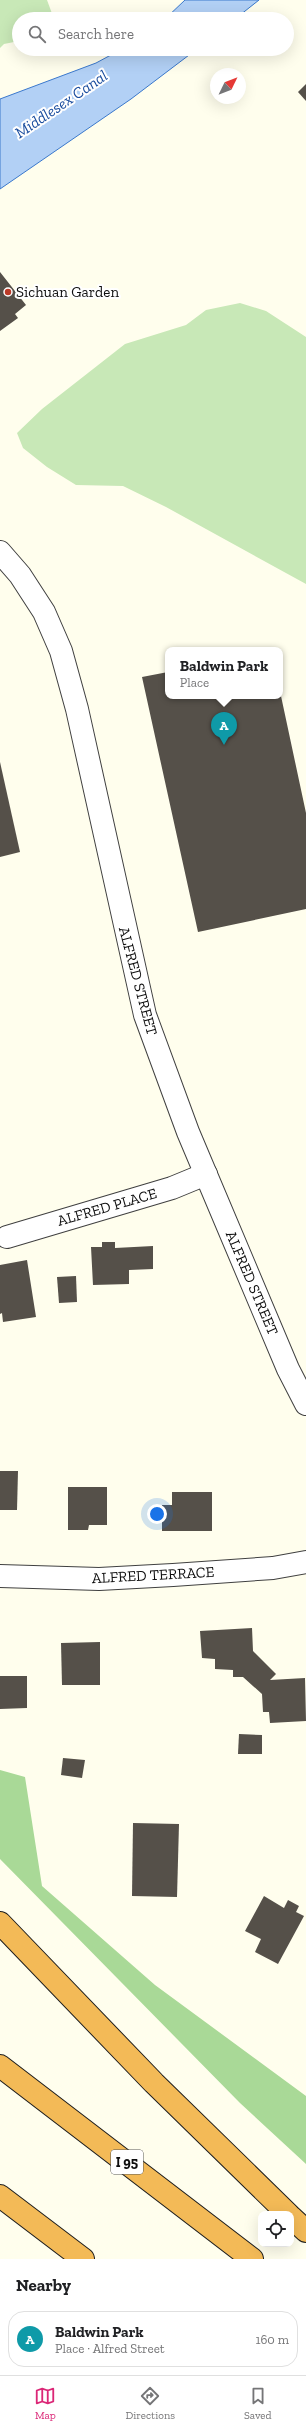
<!DOCTYPE html>
<html lang="en">
<head>
<meta charset="utf-8">
<style>
  :root { --surface:#fff; --page:#f2f2f2; --text:#202124; --muted:#757577; --line:#e0e0e0; --accent:#db2777 }
  body { margin:0; font-family:"Zilla Slab",serif; background:var(--page); color:var(--text) }
  .controls { position:absolute; right:12px; bottom:12px; display:grid; overflow:hidden; border-radius:8px; box-shadow:0 4px 16px #0002 }
  .controls button { width:36px; height:36px; display:grid; place-items:center; padding:0; border:0; border-bottom:1px solid var(--line); background:var(--surface); color:var(--text); font:20px sans-serif }
  .compass { position:absolute; left:210px; top:68px; width:36px; height:36px; border-radius:50%; background:var(--surface); box-shadow:0 4px 16px #0002; rotate:47deg }
  .you { position:absolute; left:157px; top:1514px; width:14px; height:14px; margin:-10px; border:3px solid #fff; border-radius:50%; background:#1a73e8; box-shadow:0 0 0 6px #1a73e833 }
  .badge { display:grid; place-items:center; width:26px; height:26px; border-radius:50%; background:var(--accent); color:#fff; font-size:13px; font-weight:700 }
  .pin { position:absolute; translate:-50% -33px; filter:drop-shadow(0 1px 2px #0008) }
  .pin::after { content:''; position:absolute; top:21px; width:14px; height:12px; background:inherit; clip-path:polygon(0 0,100% 0,50% 100%) }
  .popup { position:absolute; left:165px; top:647px; width:118px; height:52px; box-sizing:border-box; display:grid; place-content:center; border-radius:8px; background:var(--surface); filter:drop-shadow(0 1px 3px #0005); font-size:13px; white-space:nowrap; color:var(--muted) }
  .popup b { font-size:15px; color:var(--text) }
  .popup::after { content:''; position:absolute; left:50%; top:100%; margin-left:-8px; border:8px solid transparent; border-top-color:var(--surface) }
  .list { margin:0; padding:0; list-style:none }
  h2 { display:flex; justify-content:space-between; align-items:center; height:52px; margin:0; padding:0 16px; font-size:17px }
  h2 small { font-size:13px; font-weight:400; color:var(--muted) }
  .list li { display:grid; grid-template-columns:26px 1fr auto; gap:12px; align-items:center; box-sizing:border-box; height:56px; margin:0 8px 8px; padding:0 8px; border:1px solid var(--line); border-radius:16px }
  .list b { display:block; font-size:15px; white-space:nowrap }
  .list p { margin:0; font-size:13px; white-space:nowrap; color:var(--muted) }
  .list em { font-size:13px; font-style:normal; color:var(--muted) }
  .icon { flex:none; width:22px; height:22px; fill:none; stroke:currentColor; stroke-width:2; stroke-linecap:round; stroke-linejoin:round }
  .map { position:relative; flex:none; width:306px; height:2259px; overflow:hidden }
  .search { position:absolute; background:var(--surface); box-shadow:0 4px 16px #0002; left:12px; right:12px; top:12px; height:44px; display:flex; align-items:center; gap:10px; box-sizing:border-box; padding:0 14px; border-radius:22px; color:var(--muted); font-size:15px }
  .sheet { height:116px; background:var(--surface) }
  nav { display:flex; justify-content:space-around; align-items:center; box-sizing:border-box; height:56px; border-top:1px solid var(--line); background:var(--surface); font-size:11px; color:var(--muted) }
  nav a { display:grid; justify-items:center; gap:2px }
  nav .on { color:var(--accent) }
  .map>svg:first-child { display:block }
  .green { fill:#c8e8b7 }
  .forest { fill:#a9d997 }
  .water { fill:#b2d0f5; stroke:#3a78cc }
  .building { fill:#555049 }
  .lines { fill:none; stroke-linecap:round; stroke-linejoin:round }
  .minor-casing { stroke:#404040; stroke-width:24 }
  .motorway-casing { stroke:#1e1e1e; stroke-width:24 }
  .minor { stroke:#fff; stroke-width:22 }
  .motorway { stroke:#f3ba57; stroke-width:22 }
  .poi-dot { fill:#bb3a27; stroke:#fff; stroke-width:1.5 }
  .labels { text-anchor:middle; dominant-baseline:central; stroke-width:4; stroke-linejoin:round; paint-order:stroke }
  .shield { fill:#fff; stroke:#565656; stroke-width:1 }
  .shield-label { font-size:14px; font-weight:bold; fill:#0d0d0d }
  .poi-label { font-size:15px; fill:#0d0d0d; stroke:#fff; text-anchor:start }
  .street-label { font-size:15px; fill:#0d0d0d; stroke:#fff }
  .water-label { font-size:16px; font-style:italic; fill:#184b9d; stroke:#fff }
</style>
</head>
<body>
<div class="map">
<svg width="306" height="2259" viewBox="0 0 306 2259">
  <rect width="100%" height="100%" fill="#fffeed"/>
  <g class="green">
    <path d="M0 0H47L54 19H19V41L4 44 0 48Z"/>
    <path d="M240 303 266 311 306 337V584L166 507 123 486 76 485 47 467 23 448 17 433 42 409 125 344 186 325 206 310Z"/>
  </g>
  <path class="forest" d="M0 1770 25 1777 42 1886 155 1985 306 2096V2164L240 2103 0 1859Z"/>
  <g class="water">
    <path d="M185 0H259L235 19H165Z"/>
    <path d="M122 49H197L131 99 0 189V99L96 63Z"/>
  </g>
  <g class="building">
    <path d="M306 84V101L298 92Z"/>
    <path d="M0 272 26 305 15 314 18 318 0 331Z"/>
    <path d="M168 672V696H281L306 813V909L198 932 142 677Z"/>
    <path d="M0 762 20 852 0 857Z"/>
    <path d="M102 1242H115V1248L153 1246V1269L129 1270V1284L93 1285 91 1247H102Z"/>
    <path d="M27 1260 36 1317 3 1322 2 1313 0 1314V1265Z"/>
    <path d="M76 1276 77 1302 59 1303 57 1277Z"/>
    <path d="M0 1471H18L17 1510H0Z"/>
    <path d="M68 1487H107V1525H89L88 1530H68Z"/>
    <path d="M172 1492H212V1531H162V1505H172Z"/>
    <path d="M252 1628 253 1651 276 1674 270 1680 305 1678 306 1721 270 1723 269 1712H263L262 1694 243 1677H233V1670L215 1669V1659L202 1658 200 1631Z"/>
    <path d="M100 1642V1685H62L61 1643Z"/>
    <path d="M0 1676H27V1708L0 1709Z"/>
    <path d="M239 1734 262 1735V1754H238Z"/>
    <path d="M63 1758 85 1760 82 1778 61 1775Z"/>
    <path d="M133 1823 179 1824 177 1897 132 1896Z"/>
    <path d="M264 1896 284 1908 288 1900 299 1906 296 1912 304 1916 278 1964 255 1952 261 1939 245 1931Z"/>
  </g>
  <g class="lines">
    <defs>
      <g id="minor">
        <path d="M0 552 20 575 44 612 61 651 77 709 145 1015 188 1132 288 1369 306 1404"/>
        <path d="M7 1237 172 1188 206 1174"/>
        <path d="M0 1576 99 1579 173 1575 273 1568 306 1562"/>
      </g>
      <g id="motorway">
        <path d="M0 1923 154 2083 288 2214"/>
        <path d="M0 2066 252 2259"/>
        <path d="M0 2196 83 2259"/>
        <path d="M291 2217 306 2231"/>
      </g>
    </defs>
    <use href="#minor" class="minor-casing"/>
    <use href="#motorway" class="motorway-casing"/>
    <use href="#minor" class="minor"/>
    <use href="#motorway" class="motorway"/>
  </g>
  <circle class="poi-dot" cx="8" cy="292" r="4"/>
  <g class="labels">
    <rect class="shield" x="111" y="2150" width="32" height="24" rx="3"/>
    <g class="shield-label">
      <text x="127" y="2162">I 95</text>
    </g>
    <g class="poi-label">
      <text x="16" y="292">Sichuan Garden</text>
    </g>
    <g class="street-label">
      <text transform="translate(138 981) rotate(75)">ALFRED STREET</text>
      <text transform="translate(107 1207) rotate(-16)">ALFRED PLACE</text>
      <text transform="translate(252 1283) rotate(67)">ALFRED STREET</text>
      <text transform="translate(153 1575) rotate(-3)">ALFRED TERRACE</text>
    </g>
    <g class="water-label">
      <text transform="translate(61 104) rotate(-34)">Middlesex Canal</text>
    </g>
  </g>
</svg>
<div class="controls">
<button><svg class="icon" aria-label="locate" viewBox="0 0 24 24"><circle cx="12" cy="12" r="6"/><path d="M12 2v4M12 18v4M2 12h4M18 12h4"/></svg></button>
</div>
<svg class="compass" viewBox="-18 -18 36 36"><path d="M0-13l5 13h-10z" fill="#e53935"/><path d="M0 13l5-13h-10z" fill="#757577"/></svg>
<div class="you"></div>
<div class="pin badge" style="left:224px;top:745px;background:#0f9aa8">A</div>
<div class="popup"><b>Baldwin Park</b>Place</div>
<div class="search"><svg class="icon" aria-label="search" viewBox="0 0 24 24"><circle cx="10" cy="10" r="6"/><path d="M15 15l6 6"/></svg>Search here</div>
</div>
<section class="sheet">
<h2>Nearby<small></small></h2>
<ul class="list">
<li><span class="badge" style="background:#0f9aa8">A</span><div><b>Baldwin Park</b><p>Place · Alfred Street</p></div><em>160 m</em></li>
</ul>
</section>
<nav>
<a class="on"><svg class="icon" aria-label="map" viewBox="0 0 24 24"><path d="M3 6l6-2 6 2 6-2v14l-6 2-6-2-6 2zM9 4v14M15 6v14"/></svg>Map</a>
<a><svg class="icon" aria-label="directions" viewBox="0 0 24 24"><path d="M12 3l9 9-9 9-9-9zM9 14v-3h6M13 9l2 2-2 2"/></svg>Directions</a>
<a><svg class="icon" aria-label="saved" viewBox="0 0 24 24"><path d="M7 4h10v16l-5-4-5 4z"/></svg>Saved</a>
</nav>
</body>
</html>
